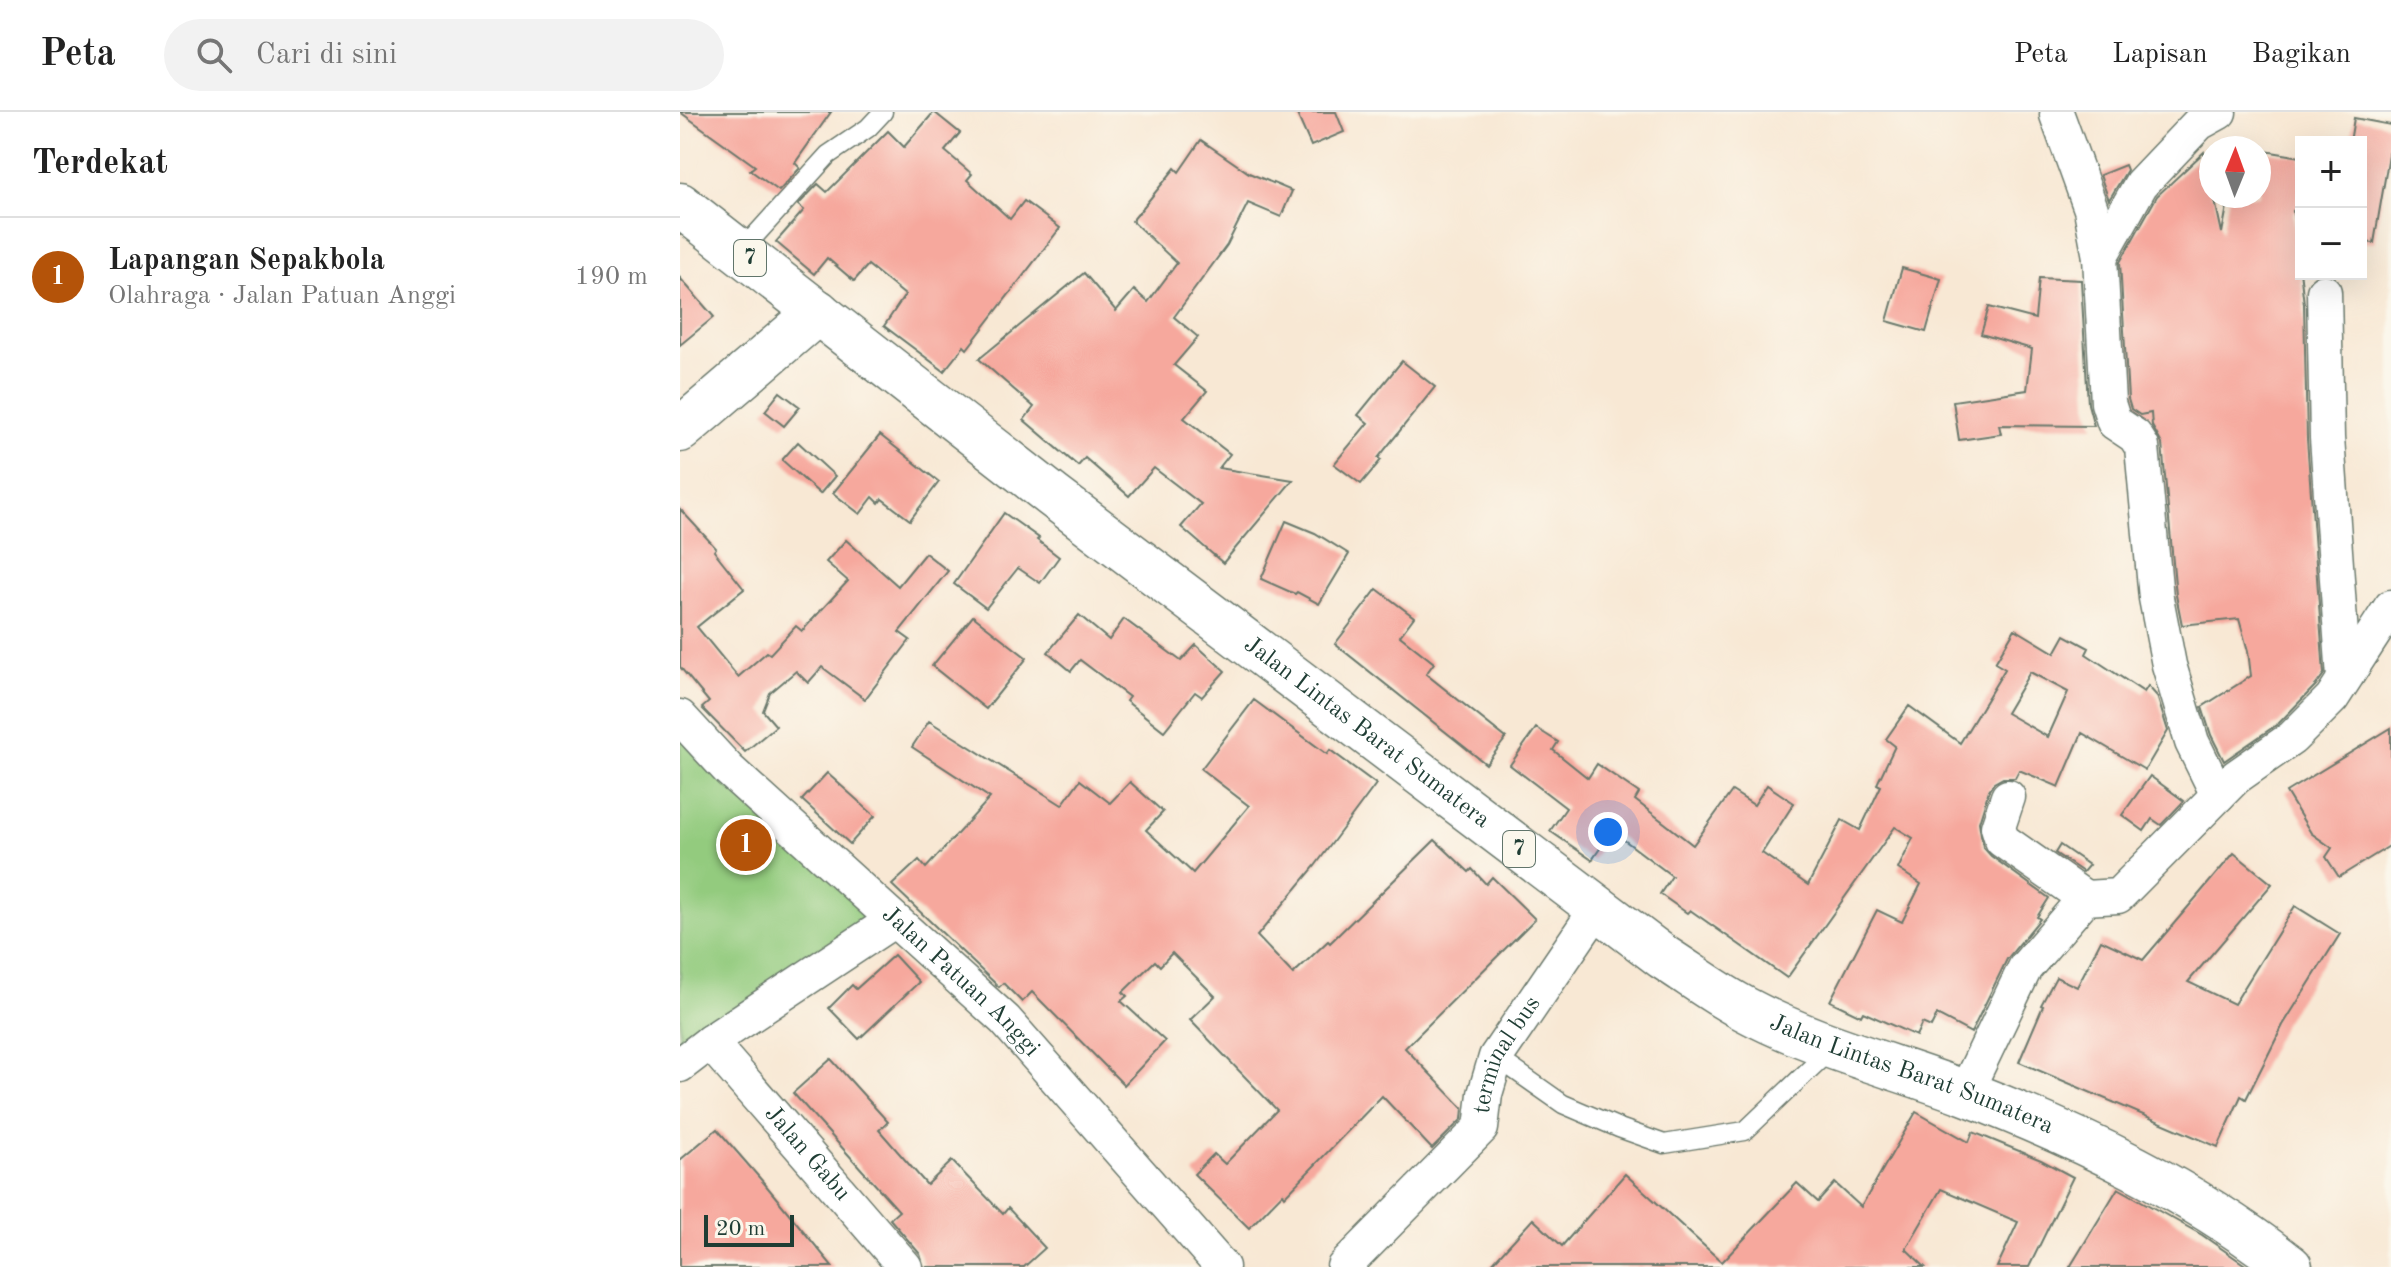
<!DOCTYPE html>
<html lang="id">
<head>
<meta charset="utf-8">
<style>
  :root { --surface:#fff; --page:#f2f2f2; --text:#222; --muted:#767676; --line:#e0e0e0; --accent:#b45309 }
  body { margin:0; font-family:"Old Standard TT",serif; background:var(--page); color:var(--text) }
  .controls { position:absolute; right:24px; top:24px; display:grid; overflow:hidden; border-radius:0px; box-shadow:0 8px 32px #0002 }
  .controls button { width:72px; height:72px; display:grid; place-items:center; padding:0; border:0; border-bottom:2px solid var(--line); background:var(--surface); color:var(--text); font:40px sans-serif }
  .compass { position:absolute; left:1519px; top:24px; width:72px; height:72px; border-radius:50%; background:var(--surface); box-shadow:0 8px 32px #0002; rotate:1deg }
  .scale { position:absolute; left:24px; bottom:20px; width:90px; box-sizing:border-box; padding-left:8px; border:4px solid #1f3d34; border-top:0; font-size:22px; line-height:28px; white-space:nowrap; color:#1f3d34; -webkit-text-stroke:6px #fbf7ec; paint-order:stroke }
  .you { position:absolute; left:928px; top:720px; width:28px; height:28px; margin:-20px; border:6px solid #fff; border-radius:50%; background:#1a73e8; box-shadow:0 0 0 12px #1a73e833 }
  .badge { display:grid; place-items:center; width:52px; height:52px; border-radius:50%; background:var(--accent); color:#fff; font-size:26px; font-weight:700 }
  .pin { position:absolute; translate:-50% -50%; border:4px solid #fff; box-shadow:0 2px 8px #0006 }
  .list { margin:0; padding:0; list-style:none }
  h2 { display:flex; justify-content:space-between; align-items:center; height:104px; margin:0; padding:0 32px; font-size:34px }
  h2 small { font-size:26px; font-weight:400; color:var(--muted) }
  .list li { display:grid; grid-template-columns:52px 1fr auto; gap:24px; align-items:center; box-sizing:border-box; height:120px; padding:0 32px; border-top:2px solid var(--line) }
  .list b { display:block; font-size:30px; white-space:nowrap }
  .list p { margin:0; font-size:26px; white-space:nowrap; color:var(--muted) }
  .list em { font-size:26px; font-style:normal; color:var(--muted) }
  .icon { flex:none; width:44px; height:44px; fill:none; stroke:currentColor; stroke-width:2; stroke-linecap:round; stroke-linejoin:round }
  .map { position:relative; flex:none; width:1711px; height:1155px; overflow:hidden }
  header { display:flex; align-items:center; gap:48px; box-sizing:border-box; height:112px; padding:0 40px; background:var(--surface); border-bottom:2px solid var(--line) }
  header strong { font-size:38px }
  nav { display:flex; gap:44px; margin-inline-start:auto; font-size:28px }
  .search { width:560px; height:72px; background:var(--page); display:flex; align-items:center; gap:20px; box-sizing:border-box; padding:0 28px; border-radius:44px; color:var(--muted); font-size:30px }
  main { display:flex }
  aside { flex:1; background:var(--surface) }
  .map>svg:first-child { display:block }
  .green { fill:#93cb7e; stroke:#598459; stroke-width:2 }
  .building { fill:#f6a89d; fill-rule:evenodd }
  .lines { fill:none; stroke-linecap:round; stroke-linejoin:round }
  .service-casing { stroke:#6b796c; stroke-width:21 }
  .minor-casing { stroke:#6b796c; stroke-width:37 }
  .tertiary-casing { stroke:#6b796c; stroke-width:47 }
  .trunk-casing { stroke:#6b796c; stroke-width:47 }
  .service { stroke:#fff; stroke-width:18 }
  .minor { stroke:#fff; stroke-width:34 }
  .tertiary { stroke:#fff; stroke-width:44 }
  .trunk { stroke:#fff; stroke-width:44 }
  .labels { text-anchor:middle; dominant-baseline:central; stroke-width:7; stroke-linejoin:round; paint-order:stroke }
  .shield { fill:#fbf7ec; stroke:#61756b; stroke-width:2 }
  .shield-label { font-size:22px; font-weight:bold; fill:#1f3d34 }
  .street-label { font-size:24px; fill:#1f3d34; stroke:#fbf7ec }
</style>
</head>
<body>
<header>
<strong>Peta</strong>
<div class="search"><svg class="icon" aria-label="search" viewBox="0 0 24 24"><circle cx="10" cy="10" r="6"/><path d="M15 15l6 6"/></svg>Cari di sini</div>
<nav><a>Peta</a><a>Lapisan</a><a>Bagikan</a></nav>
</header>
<main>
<aside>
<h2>Terdekat<small></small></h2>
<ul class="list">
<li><span class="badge">1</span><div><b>Lapangan Sepakbola</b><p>Olahraga · Jalan Patuan Anggi</p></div><em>190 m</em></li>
</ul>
</aside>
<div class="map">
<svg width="1711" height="1155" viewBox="0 0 1711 1155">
  <rect width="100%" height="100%" fill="#fbf7ec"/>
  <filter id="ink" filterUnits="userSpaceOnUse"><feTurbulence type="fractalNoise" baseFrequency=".0125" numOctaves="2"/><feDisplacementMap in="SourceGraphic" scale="16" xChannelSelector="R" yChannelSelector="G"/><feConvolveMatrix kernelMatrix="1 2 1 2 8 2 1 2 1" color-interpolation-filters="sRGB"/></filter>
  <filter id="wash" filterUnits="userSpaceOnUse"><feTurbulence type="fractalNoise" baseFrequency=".006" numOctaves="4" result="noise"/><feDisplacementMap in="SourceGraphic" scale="32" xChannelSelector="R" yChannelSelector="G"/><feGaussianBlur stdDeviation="1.8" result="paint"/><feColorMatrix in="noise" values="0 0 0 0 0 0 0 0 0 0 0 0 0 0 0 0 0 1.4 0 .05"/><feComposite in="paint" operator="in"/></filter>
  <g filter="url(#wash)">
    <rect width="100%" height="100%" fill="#f8e8d4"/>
    <path class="green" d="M0 605 214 808 0 953Z"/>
    <g id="blocks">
      <g class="building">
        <path d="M0 0H151L115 51 120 56 99 79 70 58 75 54Z"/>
        <path d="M254 0 280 21 265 39 292 62 287 68 330 107 344 89 380 116 287 237 284 234 264 259 204 214 225 183 188 153 174 169 147 146 134 162 96 130 124 98 118 93 138 72 147 80 208 19 224 35Z"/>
        <path d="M616 0H656L664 20 631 34Z"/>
        <path d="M1674 6 1711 13V31L1694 131 1681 130V30H1670Z"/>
        <path d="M521 28 569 61 612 79 601 105 568 91 547 133 494 205 518 225 494 253 527 279 504 306 550 342 539 356 613 368 543 451 501 415 521 392 474 356 449 384 405 346 398 354 344 308 354 295 299 247 404 161 436 199 454 178 468 190 497 151 452 109 495 56 499 60Z"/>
        <path d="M1579 38 1621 45V100L1613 99 1624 192 1627 327 1644 562 1636 573 1599 611 1544 649 1531 623 1522 595 1571 564 1568 539 1559 507 1502 513 1496 483 1482 332 1472 314 1471 301 1460 303 1451 297 1448 287 1440 150 1477 84 1524 40 1531 84H1534L1542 121 1549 84H1579Z"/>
        <path d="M1445 53 1447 58 1429 88 1420 63Z"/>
        <path d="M1222 156 1261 167 1246 220 1207 209Z"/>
        <path d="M0 166 34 205 0 233Z"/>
        <path d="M1359 166 1401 168 1408 292 1414 314 1319 313 1321 322 1279 328 1273 289 1347 278 1352 237 1301 222 1309 195 1355 207Z"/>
        <path d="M722 249 755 275 698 346 701 348 681 372 654 352 688 311 678 303Z"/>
        <path d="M100 280 120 295 104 314 85 299Z"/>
        <path d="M200 323 259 370 230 408 202 387 199 391 193 385 180 402 153 381Z"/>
        <path d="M118 330 155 364 140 382 102 348Z"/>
        <path d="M0 397 36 436 34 439 64 477 17 515 58 565 87 540 90 542 116 514 122 519 168 469 146 450 166 428 218 474 245 441 268 459 219 520 230 528 185 587 142 555 128 571 116 559 90 581 83 599 96 614 65 640 22 596 29 590 0 555Z"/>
        <path d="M324 401 359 426 357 428 379 445 360 471 338 456 306 496 274 472Z"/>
        <path d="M606 409 635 421 669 442 639 492 617 480 615 482 581 467Z"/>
        <path d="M697 477 734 505 720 524 754 551 746 562 826 626 806 652 655 532Z"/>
        <path d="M399 503 429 528 444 507 501 549 516 533 545 559 522 585 515 580 484 619 446 589 449 585 400 548 391 559 368 540Z"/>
        <path d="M293 504 347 546 306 597 252 554Z"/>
        <path d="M1335 517 1375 541 1385 523 1409 536 1406 542 1464 580 1468 574 1477 584 1488 619 1465 658 1402 621 1379 675 1339 658 1335 666H1323L1314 671 1309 678 1299 710 1303 735 1311 744 1369 786 1357 805 1360 807 1327 847 1291 921 1257 903 1251 915 1242 911 1236 924 1183 900 1181 904 1150 889 1197 798 1222 810 1241 772 1218 757 1233 726 1215 715 1107 866 1010 798 1007 801 980 782 992 764 932 719 912 748 870 719 886 696 830 653 856 616 878 630 873 638 908 666 917 652 959 681 955 688 1013 733 1052 679 1074 693 1087 673 1114 691 1082 741 1128 773 1162 708 1180 718 1201 674 1197 672 1215 634 1206 627 1229 594 1280 631 1325 557 1315 551ZM1350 560 1388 580 1368 625 1326 601Z"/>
        <path d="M574 588 647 642 650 638 696 672 635 754 577 824 613 862 648 829 650 831 755 728 789 760 792 757 806 772 812 765 855 807 725 936 783 996 782 1007 752 1037 702 984 605 1084 603 1081 569 1116 514 1062 534 1042 545 1052 597 998 510 908 535 884 492 841 480 854 475 849 443 880 447 884 441 889 485 929 444 973 352 880 342 890 323 871 319 875 212 773 239 748 246 756 310 686 232 635 249 609 382 693 400 668 430 691 450 670 483 700 466 718 513 761 569 694 521 657Z"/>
        <path d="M1711 616V733L1659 765 1646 745 1652 736 1631 721 1606 680Z"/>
        <path d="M147 661 195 704 170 732 122 688Z"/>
        <path d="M1470 664 1504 689 1481 713 1472 707 1464 719 1442 703Z"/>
        <path d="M1380 733 1409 753 1403 760 1375 741Z"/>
        <path d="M1554 741 1592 772 1508 870 1554 892 1615 794 1660 822 1603 913 1566 987 1561 984 1538 1035 1339 950 1363 894 1361 893 1376 865 1397 875 1421 828 1463 848Z"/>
        <path d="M214 843 239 870 179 927 149 896 172 873 176 877Z"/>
        <path d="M151 947 208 1010 199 1018 247 1073 272 1049 323 1102 328 1096 365 1136 344 1155H244L240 1142 210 1107 219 1099 113 981Z"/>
        <path d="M1236 1000 1289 1030 1293 1020 1361 1048 1393 1065 1349 1155H1317L1338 1110 1261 1077 1226 1137 1245 1155H809L853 1107 882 1134 945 1062 1042 1150 1117 1071 1138 1090 1155 1071 1181 1095Z"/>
        <path d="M37 1017 84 1071 153 1155H0V1048Z"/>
        <path d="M1438 1076 1522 1123 1568 1155H1390Z"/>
      </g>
    </g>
  </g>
  <g filter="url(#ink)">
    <use href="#blocks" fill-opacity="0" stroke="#6b796c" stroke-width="2"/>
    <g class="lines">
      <defs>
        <g id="service">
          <path d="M61 139 148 43 188 16 203 0"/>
          <path d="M816 945 883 992 939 1016 984 1032 1065 1019 1151 937"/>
        </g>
        <g id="minor">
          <path d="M1377 3 1411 97 1420 145 1428 291 1434 310 1455 324 1462 335 1476 486 1489 553 1512 630 1538 683"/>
          <path d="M1420 145 1461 72 1519 11 1539 0"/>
          <path d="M1644 180 1647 326 1664 566"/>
          <path id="s1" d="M0 605 49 658 325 908 542 1155"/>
          <path d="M1328 685 1318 715 1322 728 1405 786"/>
          <path id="s2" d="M30 930 225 1155"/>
          <path d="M0 953 30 930 214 808"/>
          <path d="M1285 981 1345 856 1405 786 1438 784 1556 665 1612 626 1652 586 1711 495"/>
          <path id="s3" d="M664 1155 801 1016 805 982 816 945 919 794"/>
        </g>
        <path id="tertiary" d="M0 318 138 200"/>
        <g id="trunk">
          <path id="s4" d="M0 93 373 384 983 845C1010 862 1036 882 1065 897 1134 934 1212 953 1286 981 1400 1025 1514 1079 1610 1155"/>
        </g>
      </defs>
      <use href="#service" class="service-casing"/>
      <use href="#minor" class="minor-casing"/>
      <use href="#tertiary" class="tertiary-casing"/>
      <use href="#trunk" class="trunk-casing"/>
      <use href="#service" class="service"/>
      <use href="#minor" class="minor"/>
      <use href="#tertiary" class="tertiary"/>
      <use href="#trunk" class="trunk"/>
    </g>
  </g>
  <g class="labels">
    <g class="shield">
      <rect x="54" y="128" width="32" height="36" rx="6"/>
      <rect x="823" y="719" width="32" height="36" rx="6"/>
    </g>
    <g class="shield-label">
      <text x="70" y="146">7</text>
      <text x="839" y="737">7</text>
    </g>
    <g class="street-label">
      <text stroke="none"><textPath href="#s4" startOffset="866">Jalan Lintas Barat Sumatera</textPath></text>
      <text stroke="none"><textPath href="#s1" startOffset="386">Jalan Patuan Anggi</textPath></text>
      <text stroke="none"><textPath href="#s3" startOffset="274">terminal bus</textPath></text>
      <text stroke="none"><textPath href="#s4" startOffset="1514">Jalan Lintas Barat Sumatera</textPath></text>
      <text stroke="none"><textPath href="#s2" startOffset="148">Jalan Gabu</textPath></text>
    </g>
  </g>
</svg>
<div class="controls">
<button>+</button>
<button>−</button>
</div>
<svg class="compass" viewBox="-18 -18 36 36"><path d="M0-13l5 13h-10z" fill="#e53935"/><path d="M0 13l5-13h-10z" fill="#767676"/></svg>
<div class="scale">20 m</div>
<div class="you"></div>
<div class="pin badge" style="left:66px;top:733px">1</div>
</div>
</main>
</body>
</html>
